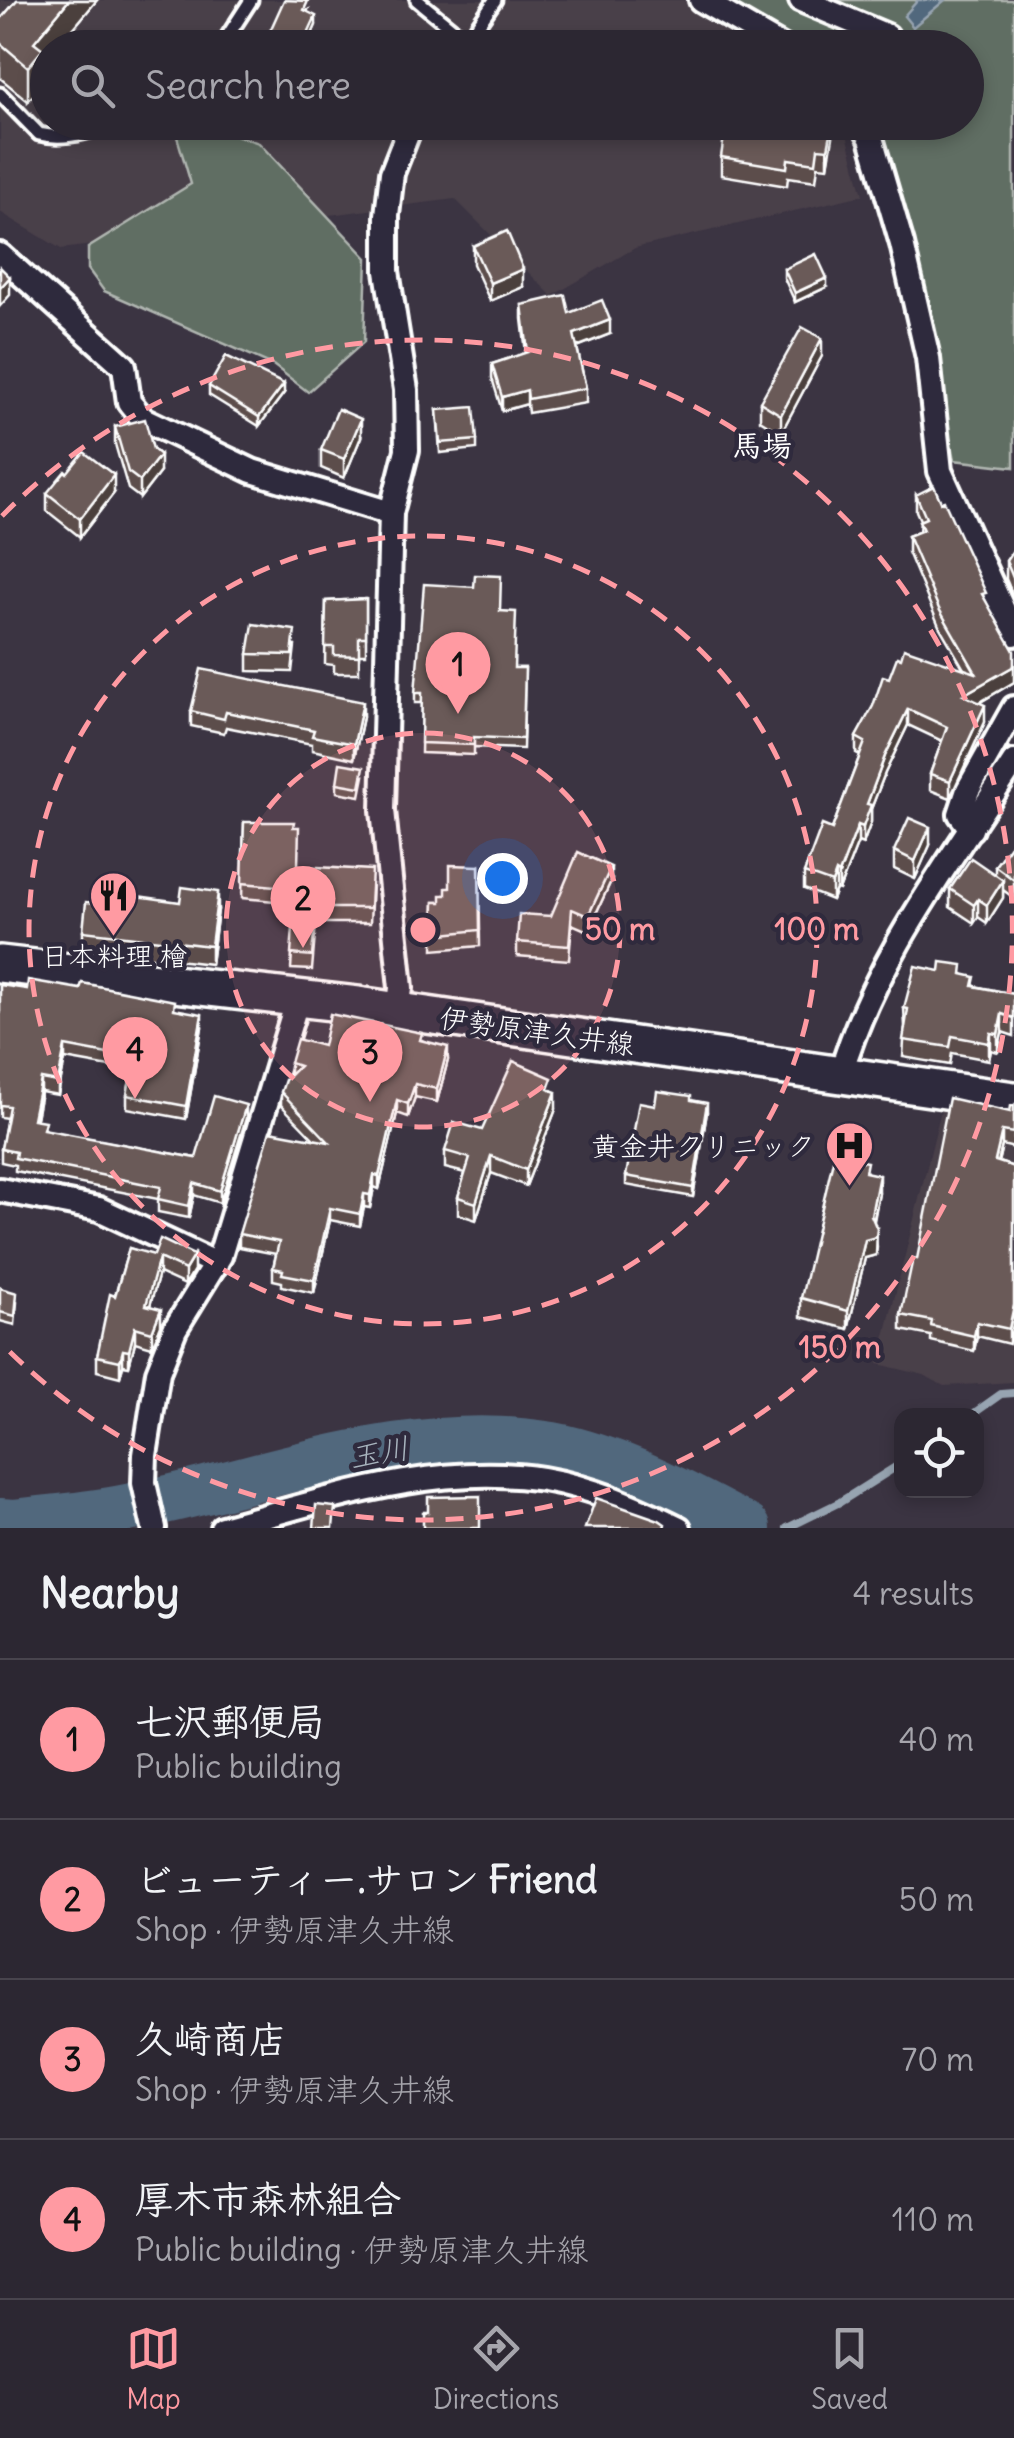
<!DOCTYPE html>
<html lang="en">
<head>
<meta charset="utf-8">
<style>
  :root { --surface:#2c2732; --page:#38333e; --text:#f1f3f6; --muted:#a6a5ac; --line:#48444d; --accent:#ff9aa2 }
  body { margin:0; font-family:Delius,"Klee One",sans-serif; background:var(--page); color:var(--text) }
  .controls { position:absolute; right:30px; bottom:30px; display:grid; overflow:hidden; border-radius:20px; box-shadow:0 5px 15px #0003 }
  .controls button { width:90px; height:90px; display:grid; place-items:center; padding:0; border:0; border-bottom:2px solid var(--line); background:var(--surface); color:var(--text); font:50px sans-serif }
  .you { position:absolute; left:502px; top:878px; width:35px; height:35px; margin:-25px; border:8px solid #fff; border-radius:50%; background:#1a73e8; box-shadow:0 0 0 15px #1a73e833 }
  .badge { display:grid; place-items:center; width:65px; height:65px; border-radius:50%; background:var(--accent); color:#111; font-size:32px; font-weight:700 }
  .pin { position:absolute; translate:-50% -82px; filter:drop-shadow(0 2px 5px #0008) }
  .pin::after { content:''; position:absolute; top:52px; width:35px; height:30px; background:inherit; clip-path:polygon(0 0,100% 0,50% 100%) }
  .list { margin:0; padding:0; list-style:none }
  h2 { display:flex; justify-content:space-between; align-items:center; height:130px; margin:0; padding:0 40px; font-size:42px }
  h2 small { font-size:32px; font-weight:400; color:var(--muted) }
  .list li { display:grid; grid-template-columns:65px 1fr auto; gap:30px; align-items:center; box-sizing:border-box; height:160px; padding:0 40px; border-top:2px solid var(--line) }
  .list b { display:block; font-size:38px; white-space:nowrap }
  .list p { margin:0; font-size:32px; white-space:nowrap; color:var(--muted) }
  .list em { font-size:32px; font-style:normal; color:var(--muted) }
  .icon { flex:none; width:55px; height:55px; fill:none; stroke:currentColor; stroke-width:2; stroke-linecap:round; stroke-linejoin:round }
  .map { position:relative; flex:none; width:1014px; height:1528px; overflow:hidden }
  .search { position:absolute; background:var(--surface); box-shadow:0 5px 15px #0003; left:30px; right:30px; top:30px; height:110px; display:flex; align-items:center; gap:25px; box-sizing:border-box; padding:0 35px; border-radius:55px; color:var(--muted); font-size:38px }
  .sheet { height:770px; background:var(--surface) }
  nav { display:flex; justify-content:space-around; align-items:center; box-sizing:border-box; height:140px; border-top:2px solid var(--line); background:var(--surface); font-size:28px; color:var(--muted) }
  nav a { display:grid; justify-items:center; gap:5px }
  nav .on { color:var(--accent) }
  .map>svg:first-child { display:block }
  .built { fill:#493f49 }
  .green { fill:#616e63; stroke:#b0b6b1; stroke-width:2.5 }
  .water { fill:#51687d; stroke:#97a4b1; stroke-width:2.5 }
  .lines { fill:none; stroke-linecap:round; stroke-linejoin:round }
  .stream { stroke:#97a4b1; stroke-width:8 }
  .river { stroke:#51687d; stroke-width:48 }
  .lane-casing { stroke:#fff; stroke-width:19 }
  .street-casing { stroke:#fff; stroke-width:30 }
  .primary-casing { stroke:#fff; stroke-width:42 }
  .lane { stroke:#2f2a3d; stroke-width:11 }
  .street { stroke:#2f2a3d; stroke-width:22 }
  .primary { stroke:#2f2a3d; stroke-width:35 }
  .wall { fill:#5c4d4c; stroke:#fff; stroke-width:2.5 }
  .shaded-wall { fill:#4b3f3e; stroke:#fff; stroke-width:2.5 }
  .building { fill:#6b5a58; stroke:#fff; stroke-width:2.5 }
  .ring { fill:none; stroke:#ff9aa2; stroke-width:5; stroke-dasharray:18 12 }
  .labels { text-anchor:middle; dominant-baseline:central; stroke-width:9; stroke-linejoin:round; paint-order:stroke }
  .poi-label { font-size:28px; fill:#fff; stroke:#2f2a3d }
  .street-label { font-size:28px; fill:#fff; stroke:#2f2a3d }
  .neighbourhood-label { font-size:30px; font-weight:bold; fill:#fff; stroke:#2f2a3d }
  .water-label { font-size:30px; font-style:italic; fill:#a8b4be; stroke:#2f2a3d }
  .centre { fill:#ff9aa2; stroke:#2f2a3d; stroke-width:5 }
  .ring-label { font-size:30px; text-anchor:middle; font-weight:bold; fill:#ff9aa2; stroke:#2f2a3d; stroke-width:9; stroke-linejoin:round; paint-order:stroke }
</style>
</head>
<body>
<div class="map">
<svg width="1014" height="1528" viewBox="0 0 1014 1528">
  <rect width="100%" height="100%" fill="#3b3442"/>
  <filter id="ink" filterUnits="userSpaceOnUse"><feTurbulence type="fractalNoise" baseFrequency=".01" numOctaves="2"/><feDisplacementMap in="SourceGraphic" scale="20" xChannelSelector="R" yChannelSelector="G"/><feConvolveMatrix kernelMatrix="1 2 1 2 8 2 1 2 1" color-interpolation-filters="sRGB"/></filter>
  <g filter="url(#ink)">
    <g class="built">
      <path d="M0 0H684L707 17 772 47 48 48V122L844 123 863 195 635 248 552 296 455 199 61 249 0 212Z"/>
      <path d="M942 1106 1014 1117V1382L944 1386 924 1375 878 1364Z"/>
    </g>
    <g class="green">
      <path d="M721 0H1014V467L954 460 911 234 878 123 966 122V48L803 47Z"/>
      <path d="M173 123H201L259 143 367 258 364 342 308 392 273 365 104 291 88 269V248L191 184Z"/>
    </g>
    <path class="water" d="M918 0H945L913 27 904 16Z"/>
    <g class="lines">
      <g class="stream">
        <path d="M970 1416 1001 1394 1014 1393"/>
        <path d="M787 1528 840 1502 902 1463"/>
      </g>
      <path class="river" d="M0 1522 15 1523C52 1518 90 1516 127 1508 265 1481 409 1421 552 1446 617 1458 689 1497 747 1528"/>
      <defs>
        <g id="lane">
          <path d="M417 0 467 41 495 0"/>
          <path d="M220 48 251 0"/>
          <path d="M0 94 39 134C65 140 90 133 113 122"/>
        </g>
        <g id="street">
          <path d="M701 0 784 48"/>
          <path d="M801 0 887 36"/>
          <path d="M462 48 467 41"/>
          <path d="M862 122 871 138 902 244 928 358 940 471 1014 634"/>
          <path d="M0 255 124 366 129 402 143 419 252 471 391 513"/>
          <path d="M971 829 960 814 968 790 1014 708"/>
          <path d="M398 1012 401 988 383 810 391 513 407 450 406 390 387 271V215L392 173 412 122"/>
          <path d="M841 1073C874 960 951 860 1014 762"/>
          <path d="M0 1190 99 1209 216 1264"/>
          <path d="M154 1528 144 1483 145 1455 158 1372 175 1329 220 1256 298 998"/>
          <path d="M222 1528C326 1500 434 1462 543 1479 591 1487 636 1507 679 1528"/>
        </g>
        <path id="primary" d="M0 964 358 1005 1014 1100"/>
      </defs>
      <use href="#lane" class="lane-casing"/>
      <use href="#street" class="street-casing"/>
      <use href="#primary" class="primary-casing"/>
      <use href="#lane" class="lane"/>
      <use href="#street" class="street"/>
      <use href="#primary" class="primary"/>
    </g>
    <g class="wall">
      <path d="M17 0H97L57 48H48V59L43 65V83L28 101 0 78V20Z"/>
      <path d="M308 10 307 12 316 25 306 48H286L270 41V31Z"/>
      <path d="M834 122 828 167 818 166 816 181 788 177 787 186 721 175V157Z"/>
      <path d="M473 246 523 287 490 301 473 264Z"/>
      <path d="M784 269 827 287 795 302 784 278Z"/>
      <path d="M522 305 569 313 610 334 577 347 586 388V403L528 413 527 404 502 411 492 378V364L526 353 522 319Z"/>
      <path d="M822 356 781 433 760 420V402Z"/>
      <path d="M209 386 284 393 259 426 209 395Z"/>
      <path d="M437 410 477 440V449L440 453Z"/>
      <path d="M115 427 160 472 140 498 128 489 115 444Z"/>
      <path d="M361 437 344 478 321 468V450Z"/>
      <path d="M47 493H114L80 537 47 511Z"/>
      <path d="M916 495 986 602 1014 682 979 703 985 722 950 798 930 790V774L942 741 908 725 885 773 871 809V822L863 844 858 842 839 890 836 889 832 900 804 889V873L832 829 860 755 856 753V737L889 678 964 669 939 626 908 552V536L919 532 920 520 916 511Z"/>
      <path d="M1014 549V598L1006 579V561Z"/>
      <path d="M366 599V654H359V673H334V665L325 664 326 601Z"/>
      <path d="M500 611 514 668H525L523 749 474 747V755L421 753 422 703H415V693Z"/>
      <path d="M295 646 292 672 248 671V654Z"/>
      <path d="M191 711 363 717 354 759 312 750V744L226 727 224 733 191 726Z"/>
      <path d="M364 776 360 796 337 792V783Z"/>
      <path d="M244 822 298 866 372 884 370 923H316L312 970 291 969 295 903 242 898Z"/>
      <path d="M1014 840V898L1003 890V898L987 923 978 917 974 923 950 907V889L995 874V866Z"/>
      <path d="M930 845 915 879 894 869V851Z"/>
      <path d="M479 866 480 946 433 950 434 902H441L450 888Z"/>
      <path d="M611 881 588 931 572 924 569 960 517 956V942L551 916Z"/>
      <path d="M122 905 218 910 211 964 83 949V931Z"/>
      <path d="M963 974 975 986 1014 994V1036L1002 1032 998 1052 991 1050 989 1060 952 1053 950 1065 903 1057 905 1026 904 1008Z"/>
      <path d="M0 985 175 1009 202 1027 186 1119 127 1108V1095L132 1071 65 1059 58 1095 41 1092 36 1119 45 1130 196 1158 246 1118 220 1203 194 1195 189 1218 158 1212V1199L15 1171V1165L1 1162V1149L7 1118 0 1117Z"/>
      <path d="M422 1040 448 1060 437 1102 415 1097 408 1117 397 1113 379 1189 374 1187 370 1208 364 1207 360 1226 330 1220 314 1293 282 1286V1282L273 1280V1268L276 1254 239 1247V1234L314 1139 281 1105V1092L290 1075V1063L323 1046Z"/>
      <path d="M552 1091 556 1109 526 1186 491 1173 476 1220 458 1214V1197L465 1173 445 1168V1151Z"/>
      <path d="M691 1100 707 1112 693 1197 626 1185V1176L655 1105Z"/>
      <path d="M1014 1106V1148L1002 1145 998 1162 1014 1167V1320L1009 1344 977 1336 974 1351 931 1341V1336L901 1330V1315L917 1259Z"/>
      <path d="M867 1172 879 1193 874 1221 877 1247 876 1255 865 1258 848 1329 801 1317V1298Z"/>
      <path d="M129 1248 194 1270 185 1285 159 1273 150 1306 161 1325 152 1347 135 1342 129 1366 123 1365 120 1377 97 1371V1356Z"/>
      <path d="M0 1288 17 1302 15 1325 0 1321Z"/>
    </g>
    <g class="shaded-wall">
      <path d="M69 0H97L57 48H48V59L43 65V83L28 101V67L34 42Z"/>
      <path d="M316 16V25L306 48H302Z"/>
      <path d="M833 122H834V132L828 167V149Z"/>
      <path d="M523 269V287L490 301V283Z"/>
      <path d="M10 277V295L0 306V288Z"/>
      <path d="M827 278V287L795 302V293Z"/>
      <path d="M610 320V334L574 348V334Z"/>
      <path d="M822 338V356L781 433V415Z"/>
      <path d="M284 384V393L259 426V417Z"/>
      <path d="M527 390V404L502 411V397Z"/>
      <path d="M361 419V437L344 478V459Z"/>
      <path d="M160 455V472L140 498V481Z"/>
      <path d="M114 475V493L80 537V519Z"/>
      <path d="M1014 666V682L963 712V695Z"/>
      <path d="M363 702V717L354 759V744Z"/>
      <path d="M985 705V722L950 798V781Z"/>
      <path d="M908 709V725L885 773 871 809V822L863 844V827L867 804 885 756Z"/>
      <path d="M858 825V842L839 890V874Z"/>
      <path d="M930 827V845L915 879V861Z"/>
      <path d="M611 867V881L588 931V916Z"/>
      <path d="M836 872V889L832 900V883Z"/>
      <path d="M1003 880V898L987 923V905Z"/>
      <path d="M218 892V910L211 964V946Z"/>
      <path d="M978 899V917L974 923V905Z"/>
      <path d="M202 1014V1027L186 1119V1106Z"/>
      <path d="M1002 1014V1032L998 1052V1034Z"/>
      <path d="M991 1033V1050L989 1060V1043Z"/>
      <path d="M65 1046V1059L58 1095V1082Z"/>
      <path d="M448 1047V1060L437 1102V1089Z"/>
      <path d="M41 1079V1092L33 1131V1119Z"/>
      <path d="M415 1084V1097L408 1117V1104Z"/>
      <path d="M556 1092V1109L526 1186V1170Z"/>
      <path d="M397 1100V1113L379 1189V1176Z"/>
      <path d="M707 1103V1112L693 1197V1188Z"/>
      <path d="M246 1105V1118L220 1203V1191Z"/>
      <path d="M1002 1131V1145L995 1176V1161Z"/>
      <path d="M491 1156V1173L476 1220V1203Z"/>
      <path d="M374 1175V1187L370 1208V1195Z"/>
      <path d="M879 1175V1193L871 1233V1215Z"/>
      <path d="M194 1183V1195L189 1218V1206Z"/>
      <path d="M364 1194V1207L360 1226V1214Z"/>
      <path d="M330 1208V1220L314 1293V1280Z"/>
      <path d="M877 1229 876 1255 865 1258 848 1329V1311L865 1240Z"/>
      <path d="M194 1255V1270L185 1285V1270Z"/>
      <path d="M159 1258V1273L146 1320V1305Z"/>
      <path d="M1014 1305V1320L1009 1344V1329Z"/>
      <path d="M161 1309V1325L152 1347V1332Z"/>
      <path d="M977 1322V1336L974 1351V1336Z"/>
      <path d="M135 1327V1342L129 1366V1351Z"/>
      <path d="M123 1350V1365L120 1377V1361Z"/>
    </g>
    <g class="building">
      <path d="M17 0H69L34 42 43 49 28 67 0 43V20Z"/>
      <path d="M284 0 308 1 304 10 316 16 302 46 270 31Z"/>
      <path d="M726 122H833L828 149 818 148 816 163 788 159 787 168 721 157Z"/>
      <path d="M507 231 523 269 490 283 473 246Z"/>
      <path d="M816 254 827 278 795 293 784 269Z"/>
      <path d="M0 267 10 277 0 288Z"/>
      <path d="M565 295 569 313 602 300 610 320 574 334 586 388 528 399 527 390 502 397 492 364 528 352 522 305Z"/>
      <path d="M802 327 822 338 781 415 760 402Z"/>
      <path d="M226 356 284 384 259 417 209 386Z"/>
      <path d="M474 407 477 440 440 443 437 410Z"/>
      <path d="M338 409 361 419 344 459 321 450Z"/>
      <path d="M145 419 153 449 160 455 140 481 128 472 115 427Z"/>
      <path d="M84 452 114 475 80 519 47 493 65 471 67 473Z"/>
      <path d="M934 486 941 502 944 501 986 593 982 594 1014 651V666L963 695 985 705 950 781 930 774 947 727 908 709 885 756 867 804 871 805 863 827 858 825 839 874 836 872 832 883 804 873 822 825 832 829 865 742 856 737 873 706 883 676 889 678 897 657 901 658 904 648 976 673 939 609 908 536 923 530 919 521 926 518 916 495Z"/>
      <path d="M1014 549V580L1006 561Z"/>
      <path d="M475 575 501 576 500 611 516 612 514 668H525L523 739 474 737V745L421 743 422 693H415L424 584 474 587Z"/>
      <path d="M366 599V637H359V656L334 655V647H325L326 601Z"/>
      <path d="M253 624 295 630 292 655 248 654Z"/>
      <path d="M201 669 363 702 354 744 312 736 314 730 226 712 224 719 191 711Z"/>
      <path d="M340 763 364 767 360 787 337 783Z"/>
      <path d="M909 818 930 827 915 861 894 851Z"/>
      <path d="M244 822H294L293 827H299L298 866 372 870 370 908H316L312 956 291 954 296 888 242 883Z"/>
      <path d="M1014 840V880L995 866Z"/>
      <path d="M578 852 611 867 588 916 572 909 569 946 517 942 519 914 551 916Z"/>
      <path d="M971 858 1003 880 987 905 978 899 974 905 950 889Z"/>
      <path d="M450 865 479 866 480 930 433 935 434 902H441V895H446V888H450Z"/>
      <path d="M182 887 218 892 211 946 83 931 86 902 122 905 123 894 180 902Z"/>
      <path d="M941 962 963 965 962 974 975 977 973 986 1014 994V1018L1002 1014 998 1034 991 1033 989 1043 952 1036 950 1047 903 1040 908 1009 904 1008 915 966 940 971Z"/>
      <path d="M28 980 80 989 82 983 175 1001 174 1009 202 1014 186 1106 127 1095 134 1059 65 1046 58 1082 41 1079 33 1119 45 1121 43 1129 196 1158 214 1096 246 1105 220 1191 194 1183 189 1206 158 1199 161 1187 15 1158 16 1152 1 1149 9 1106 0 1105V985L27 989Z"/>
      <path d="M330 1014 422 1033 420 1040 448 1047 437 1089 415 1084 408 1104 397 1100 379 1176 374 1175 370 1195 364 1194 360 1214 330 1208 314 1280 282 1274 283 1270 273 1268 279 1242 239 1234 270 1131 329 1142 281 1092 285 1080 299 1066 290 1063 297 1039 323 1046Z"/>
      <path d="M513 1061 552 1078 548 1089 556 1092 526 1170 491 1156 476 1203 458 1197 470 1158 445 1151 454 1122 482 1130Z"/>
      <path d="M657 1091 691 1096V1100L707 1103 693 1188 626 1176 639 1102 655 1105Z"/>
      <path d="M949 1098 1010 1112 1011 1106H1014V1133L1002 1131 995 1161 1014 1167V1305L1009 1329 977 1322 974 1336 931 1326 932 1321 901 1315 913 1258 917 1259Z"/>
      <path d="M834 1156 867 1162 865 1172 879 1175 871 1215 877 1229 876 1237 865 1240 848 1311 801 1298Z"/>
      <path d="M160 1239 194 1255 185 1270 159 1258 146 1305 161 1309 152 1332 135 1327 129 1351 123 1350 120 1361 97 1356 110 1294 115 1296 129 1248 154 1255Z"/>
      <path d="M0 1288 17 1293 15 1316 0 1312Z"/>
      <path d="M480 1496V1528H423V1512H428V1497Z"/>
      <path d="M596 1498 659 1520 665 1524 664 1528H666H585Z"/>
      <path d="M316 1505 335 1507 333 1528H314Z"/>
    </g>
  </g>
  <circle cx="423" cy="930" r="197" fill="#ff9aa2" fill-opacity=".12"/>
  <g class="ring">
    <circle cx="423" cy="930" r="197"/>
    <circle cx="423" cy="930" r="394"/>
    <path d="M2 516A590 590 0 1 1 2 1344"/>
  </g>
  <defs>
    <symbol id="restaurant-pin" viewBox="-11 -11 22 30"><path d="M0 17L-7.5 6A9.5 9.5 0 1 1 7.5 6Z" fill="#ff9aa2" stroke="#2f2a3d"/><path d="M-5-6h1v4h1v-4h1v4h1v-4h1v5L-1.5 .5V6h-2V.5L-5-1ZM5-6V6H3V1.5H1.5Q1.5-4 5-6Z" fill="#111"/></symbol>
    <symbol id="hospital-pin" viewBox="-11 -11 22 30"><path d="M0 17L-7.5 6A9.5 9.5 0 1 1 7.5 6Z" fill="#ff9aa2" stroke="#2f2a3d"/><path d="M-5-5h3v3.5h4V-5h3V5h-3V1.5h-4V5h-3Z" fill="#111"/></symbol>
  </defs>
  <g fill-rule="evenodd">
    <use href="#restaurant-pin" x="86" y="868" width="55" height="75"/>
    <use href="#hospital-pin" x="822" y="1118" width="55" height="75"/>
  </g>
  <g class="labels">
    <g class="poi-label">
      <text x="114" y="956">日本料理 檜</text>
      <text x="815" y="1146" text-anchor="end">黄金井クリニック</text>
    </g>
    <g class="street-label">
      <text transform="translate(537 1031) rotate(8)">伊勢原津久井線</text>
    </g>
    <g class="neighbourhood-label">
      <text x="762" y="445">馬場</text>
    </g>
    <g class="water-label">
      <text transform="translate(379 1452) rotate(-10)">玉川</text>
    </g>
  </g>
  <circle cx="423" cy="930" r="15" class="centre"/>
  <g class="ring-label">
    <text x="620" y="940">50 m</text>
    <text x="817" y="940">100 m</text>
    <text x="840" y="1358">150 m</text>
  </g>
</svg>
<div class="controls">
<button><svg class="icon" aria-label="locate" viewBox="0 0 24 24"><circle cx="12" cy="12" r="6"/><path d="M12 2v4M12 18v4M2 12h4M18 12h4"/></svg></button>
</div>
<div class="you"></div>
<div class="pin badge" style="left:458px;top:714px">1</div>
<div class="pin badge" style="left:303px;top:948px">2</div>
<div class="pin badge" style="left:370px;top:1102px">3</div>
<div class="pin badge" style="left:135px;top:1099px">4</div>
<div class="search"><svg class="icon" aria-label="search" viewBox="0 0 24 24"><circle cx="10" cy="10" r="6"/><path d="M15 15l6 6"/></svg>Search here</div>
</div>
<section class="sheet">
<h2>Nearby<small>4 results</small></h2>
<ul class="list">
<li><span class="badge">1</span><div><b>七沢郵便局</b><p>Public building</p></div><em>40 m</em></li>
<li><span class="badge">2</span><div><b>ビューティー.サロン Friend</b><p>Shop · 伊勢原津久井線</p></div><em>50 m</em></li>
<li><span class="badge">3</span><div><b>久崎商店</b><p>Shop · 伊勢原津久井線</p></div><em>70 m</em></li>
<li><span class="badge">4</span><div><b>厚木市森林組合</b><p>Public building · 伊勢原津久井線</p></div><em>110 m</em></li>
</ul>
</section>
<nav>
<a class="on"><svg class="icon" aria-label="map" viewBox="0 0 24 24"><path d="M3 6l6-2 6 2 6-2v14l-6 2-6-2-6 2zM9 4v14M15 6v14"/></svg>Map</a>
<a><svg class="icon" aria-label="directions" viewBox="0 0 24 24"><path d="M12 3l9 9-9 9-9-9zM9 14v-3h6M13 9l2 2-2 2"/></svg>Directions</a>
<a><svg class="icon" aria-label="saved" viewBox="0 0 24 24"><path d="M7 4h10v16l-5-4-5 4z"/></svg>Saved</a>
</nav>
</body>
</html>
